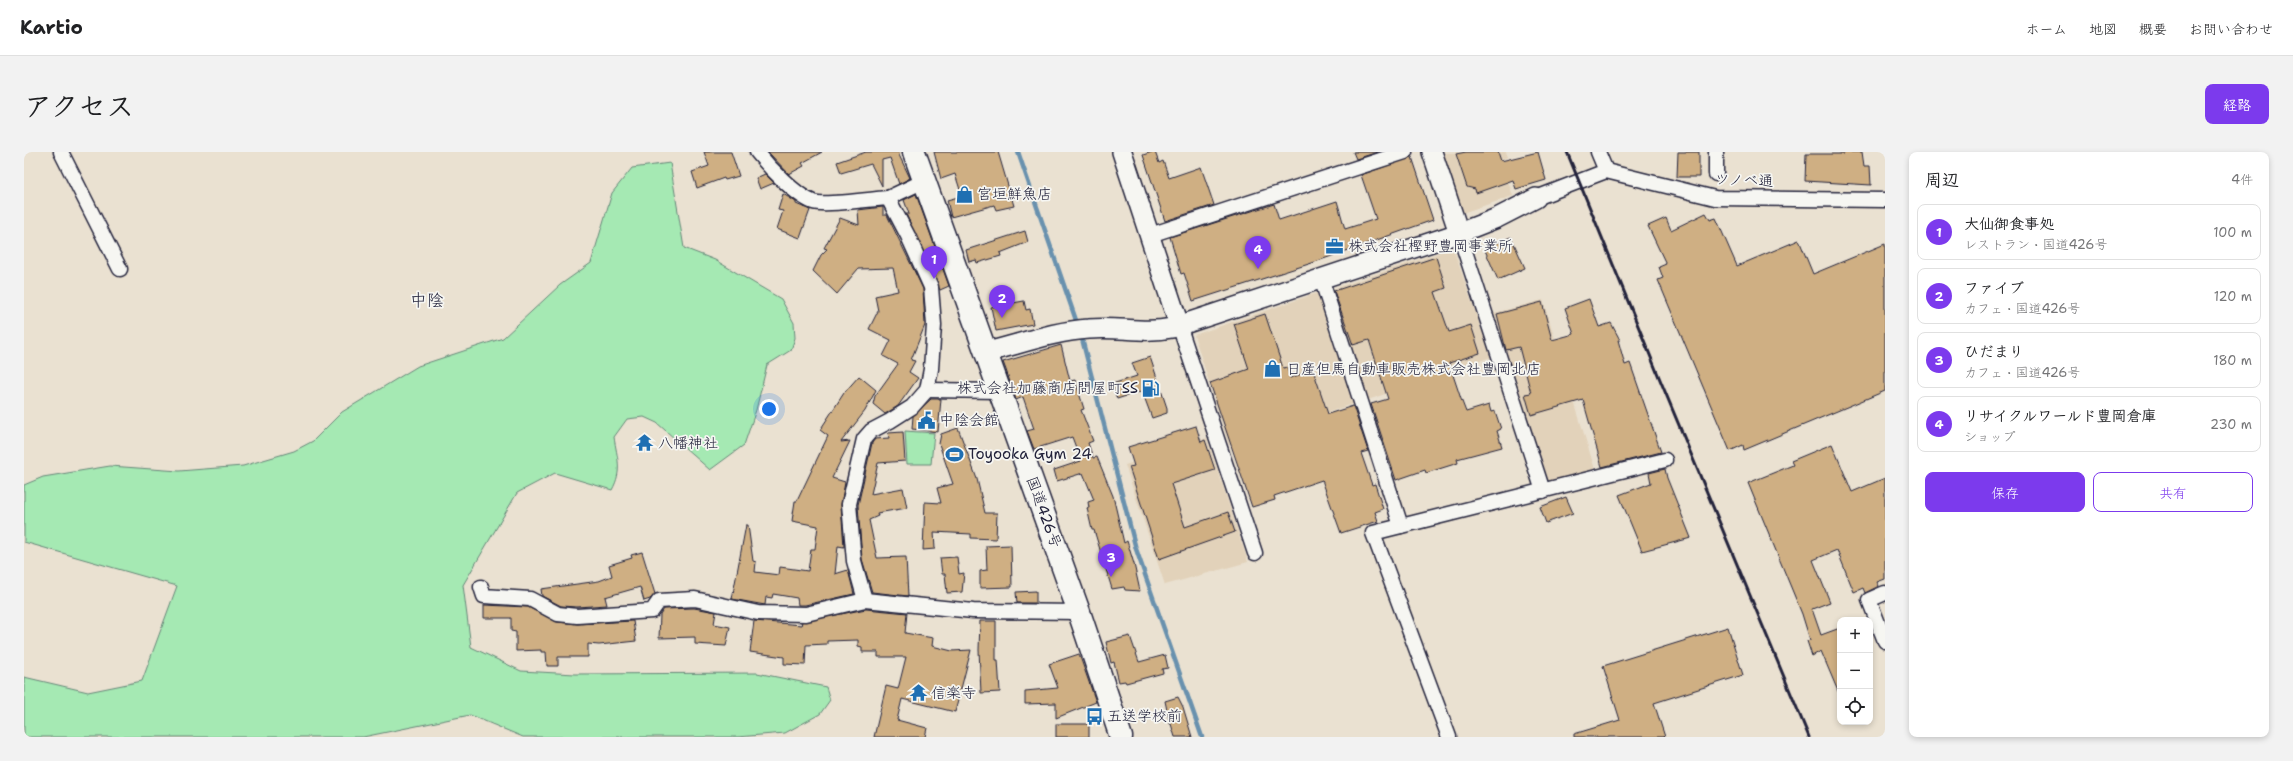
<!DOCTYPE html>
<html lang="ja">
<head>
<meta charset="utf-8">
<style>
  :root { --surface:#fff; --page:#f2f2f2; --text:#202124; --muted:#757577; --line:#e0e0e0; --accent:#7c3aed }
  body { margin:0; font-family:"Shantell Sans","Klee One",sans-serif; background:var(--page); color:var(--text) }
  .controls { position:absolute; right:12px; bottom:12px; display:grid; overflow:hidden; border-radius:8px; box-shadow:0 2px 6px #0003 }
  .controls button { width:36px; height:36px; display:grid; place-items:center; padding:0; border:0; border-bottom:1px solid var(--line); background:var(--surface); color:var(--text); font:20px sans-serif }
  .you { position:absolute; left:745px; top:257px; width:14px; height:14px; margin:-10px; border:3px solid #fff; border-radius:50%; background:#1a73e8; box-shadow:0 0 0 6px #1a73e833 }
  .badge { display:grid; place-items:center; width:26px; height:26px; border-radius:50%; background:var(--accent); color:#fff; font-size:13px; font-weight:700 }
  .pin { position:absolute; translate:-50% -33px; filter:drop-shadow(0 1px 2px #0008) }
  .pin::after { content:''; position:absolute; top:21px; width:14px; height:12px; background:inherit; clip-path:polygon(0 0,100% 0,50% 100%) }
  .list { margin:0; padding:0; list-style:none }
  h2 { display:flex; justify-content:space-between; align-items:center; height:52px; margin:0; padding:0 16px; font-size:17px }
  h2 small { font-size:13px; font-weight:400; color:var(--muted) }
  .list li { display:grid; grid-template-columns:26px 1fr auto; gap:12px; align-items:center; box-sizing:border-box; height:56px; margin:0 8px 8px; padding:0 8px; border:1px solid var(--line); border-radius:8px }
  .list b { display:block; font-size:15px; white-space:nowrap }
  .list p { margin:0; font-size:13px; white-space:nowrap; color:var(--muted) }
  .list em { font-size:13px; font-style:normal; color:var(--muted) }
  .actions { display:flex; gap:8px; padding:12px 16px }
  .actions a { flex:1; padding:9px 0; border:1px solid var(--accent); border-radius:8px; text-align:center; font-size:14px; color:var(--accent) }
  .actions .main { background:var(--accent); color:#fff }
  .icon { flex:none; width:22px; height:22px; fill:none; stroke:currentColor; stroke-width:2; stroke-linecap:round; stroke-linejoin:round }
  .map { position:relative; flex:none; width:1861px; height:585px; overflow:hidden; border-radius:8px }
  header { display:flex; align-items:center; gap:24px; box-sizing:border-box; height:56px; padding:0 20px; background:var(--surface); border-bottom:1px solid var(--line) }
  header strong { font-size:19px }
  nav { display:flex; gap:22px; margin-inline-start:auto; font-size:14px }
  .intro { display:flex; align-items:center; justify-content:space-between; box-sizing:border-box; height:96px; padding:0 24px }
  h1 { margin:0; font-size:28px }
  .button { padding:10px 18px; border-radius:8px; background:var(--accent); color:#fff; font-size:14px; font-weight:700 }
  main { display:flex; gap:24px; padding:0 24px }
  aside { flex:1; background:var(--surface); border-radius:8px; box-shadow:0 2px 6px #0003 }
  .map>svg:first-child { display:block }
  .built { fill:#e2d2ba }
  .green { fill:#a5e9b3; stroke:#648677 }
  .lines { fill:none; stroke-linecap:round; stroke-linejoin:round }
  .stream { stroke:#6991ae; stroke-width:4.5 }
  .building { fill:#cfaf83; stroke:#22223b }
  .street-casing { stroke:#22223b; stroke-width:17 }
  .secondary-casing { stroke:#22223b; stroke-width:22 }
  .highway-casing { stroke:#22223b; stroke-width:25 }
  .street { stroke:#f6f6f2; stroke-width:14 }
  .secondary { stroke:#f6f6f2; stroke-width:19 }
  .highway { stroke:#f6f6f2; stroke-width:22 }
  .rail { stroke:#22223b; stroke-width:3 }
  .labels { text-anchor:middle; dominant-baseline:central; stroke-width:3.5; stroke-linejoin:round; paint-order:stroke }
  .street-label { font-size:15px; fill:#22223b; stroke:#f6f6f2 }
  .poi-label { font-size:15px; fill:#22223b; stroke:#f6f6f2; text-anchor:start }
  .quarter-label { font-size:17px; fill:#22223b; stroke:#f6f6f2 }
</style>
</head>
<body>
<header>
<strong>Kartio</strong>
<nav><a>ホーム</a><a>地図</a><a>概要</a><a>お問い合わせ</a></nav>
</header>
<div class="intro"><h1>アクセス</h1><a class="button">経路</a></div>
<main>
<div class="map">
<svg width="1861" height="585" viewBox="0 0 1861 585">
  <rect width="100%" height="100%" fill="#eae1d1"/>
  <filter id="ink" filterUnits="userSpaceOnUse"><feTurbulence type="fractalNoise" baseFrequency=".025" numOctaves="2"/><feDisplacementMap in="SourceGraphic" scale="8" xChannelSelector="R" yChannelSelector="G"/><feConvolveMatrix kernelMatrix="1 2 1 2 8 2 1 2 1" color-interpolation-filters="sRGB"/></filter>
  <g filter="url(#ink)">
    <g class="built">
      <path d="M1482 0 1484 5 1477 8 1489 44 1438 61 1418 1Z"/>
      <path d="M1429 96 1467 205 1344 248 1308 137Z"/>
      <path d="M1293 141 1329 252 1205 293 1170 183Z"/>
      <path d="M1519 148 1572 321 1526 333 1470 161Z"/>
      <path d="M1183 286 1224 410 1141 433 1101 313Z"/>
    </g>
    <g class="green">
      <path d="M646 11 660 96 691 108 757 147 770 171 771 186 767 198 743 213 732 258 720 293 686 318 633 271 620 265 603 267 590 285C593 306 599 318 588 338L531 321 493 341 439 433 447 495 497 519 551 522 733 521 802 535 806 548 796 562 761 581 713 585H499L446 563 339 585H0V525L64 540 118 529 153 434 0 390V333L19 325 86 314 155 319 219 314 270 299 289 289 318 260 394 214 479 186 536 133 567 111 588 41 608 16Z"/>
      <path d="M881 279 910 281 907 312H883Z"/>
    </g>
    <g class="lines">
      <g class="stream">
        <path d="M994 0 1054 174"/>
        <path d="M1057 183 1112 397 1178 585"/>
      </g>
    </g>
    <g class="building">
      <path d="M680 0H707L715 24 701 28 700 26 673 36 668 20 685 14Z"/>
      <path d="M744 0H798L778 11 780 14 765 22Z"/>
      <path d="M842 0H876L875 3 886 26 875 32 866 6 858 8V34L847 12 817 21 813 10Z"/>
      <path d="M910 0H974L990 54 972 58 970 53 927 65 923 48 938 44 931 22 917 27Z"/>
      <path d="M1128 0H1131L1135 11 1139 9 1145 26 1177 15 1190 53 1141 69 1119 3Z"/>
      <path d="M1329 0H1354L1332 7Z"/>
      <path d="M1442 0H1474L1477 9 1514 0 1522 28 1492 37 1489 28 1452 41 1451 37 1443 35 1432 2Z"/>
      <path d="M1654 0H1675V25H1653Z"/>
      <path d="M1820 0H1838L1840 14H1846L1847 33 1781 29 1782 2H1820Z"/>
      <path d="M1388 5 1409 68 1288 111 1169 149 1160 121 1157 122 1146 85 1250 52 1255 68 1313 49 1321 77 1352 67 1337 23Z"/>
      <path d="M741 22 750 31 736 37 732 26Z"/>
      <path d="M759 42 772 50V52L786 58 776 86 753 77 759 59 754 58Z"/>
      <path d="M892 42 925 134 916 138 882 62H885L880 48Z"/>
      <path d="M859 55V63H863L899 137 901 173 887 208 891 209 885 220 894 226 874 254 861 262 849 252 851 244 874 212 859 204 867 188 845 177 854 159 851 144 874 139 869 116 834 117 813 142 789 119 797 103 803 97 800 96 816 66 835 73 834 58Z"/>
      <path d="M1682 61 1686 68 1692 66 1713 114 1775 88 1789 122 1861 92V239L1720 298 1719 293 1706 299 1634 128 1639 126 1635 115 1642 112 1624 74 1642 66 1647 78Z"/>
      <path d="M1001 79 1004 90 976 101 977 104 953 111 952 108 945 110 942 98Z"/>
      <path d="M1487 85 1501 116 1474 128 1460 96Z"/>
      <path d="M1412 105 1422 136 1411 140 1425 180 1447 173 1456 201 1425 211 1437 247 1442 260 1465 253 1467 260 1471 259 1477 277 1473 279 1478 295 1433 307 1434 311 1402 321 1401 318 1372 328 1347 252 1364 247 1345 188 1329 193 1310 139Z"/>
      <path d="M1565 147 1575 175 1587 171 1596 188H1594L1601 213 1606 211 1637 300 1578 315 1559 248 1507 263 1501 242 1507 241 1495 195 1482 198 1473 162 1518 150 1528 188 1550 182 1541 156Z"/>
      <path d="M1000 149 1002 158 1006 157 1009 172 972 179 967 155Z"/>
      <path d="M1241 162 1259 216 1263 215 1266 226 1289 218 1304 262 1329 254 1344 299 1337 301 1348 333 1351 332 1359 357 1351 360 1354 369 1317 381 1298 328 1250 344 1251 348 1228 355 1186 231 1225 217 1210 172Z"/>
      <path d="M1037 193 1046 229 1051 228 1060 257 1057 258 1069 289 1064 291 1069 306 1073 305 1089 344 1100 391 1103 389 1110 412 1116 439 1101 438 1100 435 1088 437 1070 378H1068L1063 356H1065L1064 350 1070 348 1059 321 1033 329 1030 318 1057 309 1048 285 1010 297 1003 279 1010 277 999 245 992 248 982 218 979 210Z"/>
      <path d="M1126 205 1143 256V261L1128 266 1118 239 1093 247 1088 232 1113 224 1108 211Z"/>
      <path d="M835 224 852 238 841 259 817 290 826 289 808 326 821 330 817 353 820 395 814 394 811 422 824 418 830 442 781 453H774L773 446 749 442 748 446 742 445 741 453 708 447 722 373H724L729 409 732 410 731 420 755 423 756 415 784 419 787 397H791L794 374 768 369 771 349H773L804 284 796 278 820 241Z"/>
      <path d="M907 247H917L914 280 888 277 889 264Z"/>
      <path d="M1172 274 1177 290 1181 288 1191 318 1147 332 1161 375 1204 360 1211 380 1135 407 1105 315 1110 314 1104 295Z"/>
      <path d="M934 276 953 327 961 361H973L972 387 947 386V382L910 380 911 397 899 398 901 350 917 351 913 336 929 332 915 292 917 282Z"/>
      <path d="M879 280 881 309 854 311 847 342 879 336 883 356 853 361 854 364 845 368 853 406 882 405 884 444 848 440 838 407 834 353 848 291 851 287 865 286 864 281Z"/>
      <path d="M1808 292 1828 340 1861 326V427L1853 430 1855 434 1841 441 1839 436 1830 440 1813 398 1789 408 1806 450 1788 457 1797 483 1816 476V544L1797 499 1788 504 1783 489 1786 488 1778 462 1724 331 1769 313 1767 309Z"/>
      <path d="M1641 317 1643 326 1667 386 1618 399 1595 343 1627 331 1625 321Z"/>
      <path d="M1542 345 1549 361 1522 371 1516 355Z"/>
      <path d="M987 393 988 435 956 436V419L963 418 962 394Z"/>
      <path d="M618 400 631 442 626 447 620 449 616 435 581 445 583 453 553 455 537 454 518 444 517 437 575 429 588 424 585 413 608 406 607 403Z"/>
      <path d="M933 405 935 422 940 421 938 440 923 441 921 422H918L916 406Z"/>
      <path d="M1012 439V451H993L992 440Z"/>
      <path d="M460 453 504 455 533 470 554 472 609 469 612 489 575 493 564 492V505H534V514H523L522 500H517V498L492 499V480L487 479V466H460Z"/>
      <path d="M670 456 692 460 690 472 706 475 702 494 671 492V485L635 486 636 463 640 457Z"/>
      <path d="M842 457 883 461 881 481 909 486 908 494 928 499 947 498 931 560 878 547 873 568 903 576 901 585H850L862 534 874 537 882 505H854V500H838V495L834 494V488L803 489V492L782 493 781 513 760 512V505L726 500 730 469 778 473 777 470Z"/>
      <path d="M956 469H972V508H974L976 540 957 541 955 498Z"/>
      <path d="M1704 475 1719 523 1630 551 1641 585H1550V582L1596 568 1579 514Z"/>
      <path d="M1106 484 1115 510 1141 503 1144 516 1138 517 1139 521 1102 531 1101 529 1095 530 1090 510 1087 511 1082 490Z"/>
      <path d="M1055 502 1072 550 1032 566V551L1001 552V539L1034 536 1025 512Z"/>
      <path d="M1154 545 1159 555 1168 585H1151L1147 572H1146L1141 549Z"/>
      <rect x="1032" y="572" width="33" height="13"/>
    </g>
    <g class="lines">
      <defs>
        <g id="street">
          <path d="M37 0 96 117"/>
          <path d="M733 0C745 15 771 43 789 50 800 54 849 47 864 46L884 84 907 135 910 173 907 217 903 238 888 255 866 269 847 279 840 287 825 352 830 409 841 448"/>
          <path d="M1574 0 1582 19"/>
          <path d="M1692 22V0"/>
          <path d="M864 46 900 29"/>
          <path d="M1512 46 1582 19 1691 46 1861 48"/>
          <path d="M1435 81 1519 339"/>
          <path d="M1126 83 1381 0"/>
          <path d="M1297 126 1377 374"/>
          <path d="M1155 173 1231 401"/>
          <path d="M903 238 977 239"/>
          <path d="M457 435 460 444 506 447 534 462 553 464 628 459 635 449 671 447 734 461 782 462 841 448 949 459 1055 460"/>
          <path d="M1861 441 1845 448 1861 489"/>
          <path d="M1425 585 1349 381 1641 308"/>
        </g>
        <g id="secondary">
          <path d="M1098 0 1155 173"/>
          <path d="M1408 0 1435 81"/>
          <path d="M963 200C996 192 1031 179 1065 177 1094 174 1119 182 1148 176L1435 81 1473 66 1512 46"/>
        </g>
        <path id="highway" d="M890 0 1055 460 1097 585"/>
      </defs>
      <use href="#street" class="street-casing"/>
      <use href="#secondary" class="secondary-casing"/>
      <use href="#highway" class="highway-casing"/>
      <use href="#street" class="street"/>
      <use href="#secondary" class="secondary"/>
      <use href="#highway" class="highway"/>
      <path class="rail" d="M1543 0 1637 230 1785 585"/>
    </g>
  </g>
  <defs>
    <symbol id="shop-bare" viewBox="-9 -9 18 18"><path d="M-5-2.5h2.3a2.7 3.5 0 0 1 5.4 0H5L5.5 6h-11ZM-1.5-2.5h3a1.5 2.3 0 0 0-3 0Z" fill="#1f6fb2" stroke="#f6f6f2" stroke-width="2.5" paint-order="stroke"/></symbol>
    <symbol id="office-bare" viewBox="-9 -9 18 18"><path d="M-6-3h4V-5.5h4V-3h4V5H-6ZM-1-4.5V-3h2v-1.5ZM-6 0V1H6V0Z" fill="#1f6fb2" stroke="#f6f6f2" stroke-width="2.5" paint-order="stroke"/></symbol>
    <symbol id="fuel-bare" viewBox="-9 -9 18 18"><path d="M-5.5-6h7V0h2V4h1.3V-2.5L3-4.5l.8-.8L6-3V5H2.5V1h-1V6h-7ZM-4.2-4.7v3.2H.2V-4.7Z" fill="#1f6fb2" stroke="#f6f6f2" stroke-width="2.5" paint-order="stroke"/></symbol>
    <symbol id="civic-bare" viewBox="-9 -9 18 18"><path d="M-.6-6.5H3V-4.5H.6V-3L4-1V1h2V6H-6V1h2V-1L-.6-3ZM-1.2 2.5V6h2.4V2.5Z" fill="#1f6fb2" stroke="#f6f6f2" stroke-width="2.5" paint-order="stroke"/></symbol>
    <symbol id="temple-bare" viewBox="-9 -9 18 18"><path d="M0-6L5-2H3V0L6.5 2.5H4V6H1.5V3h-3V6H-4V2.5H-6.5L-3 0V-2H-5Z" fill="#1f6fb2" stroke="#f6f6f2" stroke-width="2.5" paint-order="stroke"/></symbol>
    <symbol id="stadium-bare" viewBox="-9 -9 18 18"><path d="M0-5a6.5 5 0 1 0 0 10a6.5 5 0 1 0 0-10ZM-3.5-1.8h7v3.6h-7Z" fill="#1f6fb2" stroke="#f6f6f2" stroke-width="2.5" paint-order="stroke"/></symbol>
    <symbol id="bus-bare" viewBox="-9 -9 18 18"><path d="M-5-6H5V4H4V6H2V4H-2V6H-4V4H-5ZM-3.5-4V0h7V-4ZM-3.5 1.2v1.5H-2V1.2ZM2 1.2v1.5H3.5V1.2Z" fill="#1f6fb2" stroke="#f6f6f2" stroke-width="2.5" paint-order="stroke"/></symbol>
  </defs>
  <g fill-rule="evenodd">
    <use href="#shop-bare" x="928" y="30" width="25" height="25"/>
    <use href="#office-bare" x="1298" y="82" width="25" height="25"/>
    <use href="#shop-bare" x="1236" y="204" width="25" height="25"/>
    <use href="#fuel-bare" x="1114" y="224" width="25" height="25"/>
    <use href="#civic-bare" x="890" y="256" width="25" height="25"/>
    <use href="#temple-bare" x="608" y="278" width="25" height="25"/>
    <use href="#stadium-bare" x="918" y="290" width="25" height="25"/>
    <use href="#temple-bare" x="882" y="528" width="25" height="25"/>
    <use href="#bus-bare" x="1058" y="552" width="25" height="25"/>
  </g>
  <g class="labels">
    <g class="street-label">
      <text transform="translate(1720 28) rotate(2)">ツノベ通</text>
      <text transform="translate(1020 360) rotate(70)">国道426号</text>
    </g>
    <g class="poi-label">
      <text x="953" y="42">宮垣鮮魚店</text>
      <text x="1324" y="94">株式会社樫野豊岡事業所</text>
      <text x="1262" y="217">日産但馬自動車販売株式会社豊岡北店</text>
      <text x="1114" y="236" text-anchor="end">株式会社加藤商店問屋町SS</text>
      <text x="915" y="268">中陰会館</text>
      <text x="634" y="291">八幡神社</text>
      <text x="944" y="302">Toyooka Gym 24</text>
      <text x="907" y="541">信楽寺</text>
      <text x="1083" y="564">五送学校前</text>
    </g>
    <g class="quarter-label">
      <text x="403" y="148">中陰</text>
    </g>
  </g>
</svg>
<div class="controls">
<button>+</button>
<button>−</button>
<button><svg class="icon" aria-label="locate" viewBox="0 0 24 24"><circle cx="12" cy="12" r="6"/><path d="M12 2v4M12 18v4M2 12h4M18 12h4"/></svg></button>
</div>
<div class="you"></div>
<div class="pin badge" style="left:910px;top:127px">1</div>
<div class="pin badge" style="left:978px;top:166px">2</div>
<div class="pin badge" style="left:1087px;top:425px">3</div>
<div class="pin badge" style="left:1234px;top:117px">4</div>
</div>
<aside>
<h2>周辺<small>4件</small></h2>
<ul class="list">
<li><span class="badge">1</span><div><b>大仙御食事処</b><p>レストラン · 国道426号</p></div><em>100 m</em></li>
<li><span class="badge">2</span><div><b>ファイブ</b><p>カフェ · 国道426号</p></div><em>120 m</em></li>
<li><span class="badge">3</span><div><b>ひだまり</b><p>カフェ · 国道426号</p></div><em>180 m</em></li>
<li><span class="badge">4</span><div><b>リサイクルワールド豊岡倉庫</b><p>ショップ</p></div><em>230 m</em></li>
</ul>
<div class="actions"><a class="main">保存</a><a>共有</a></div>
</aside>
</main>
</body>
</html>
